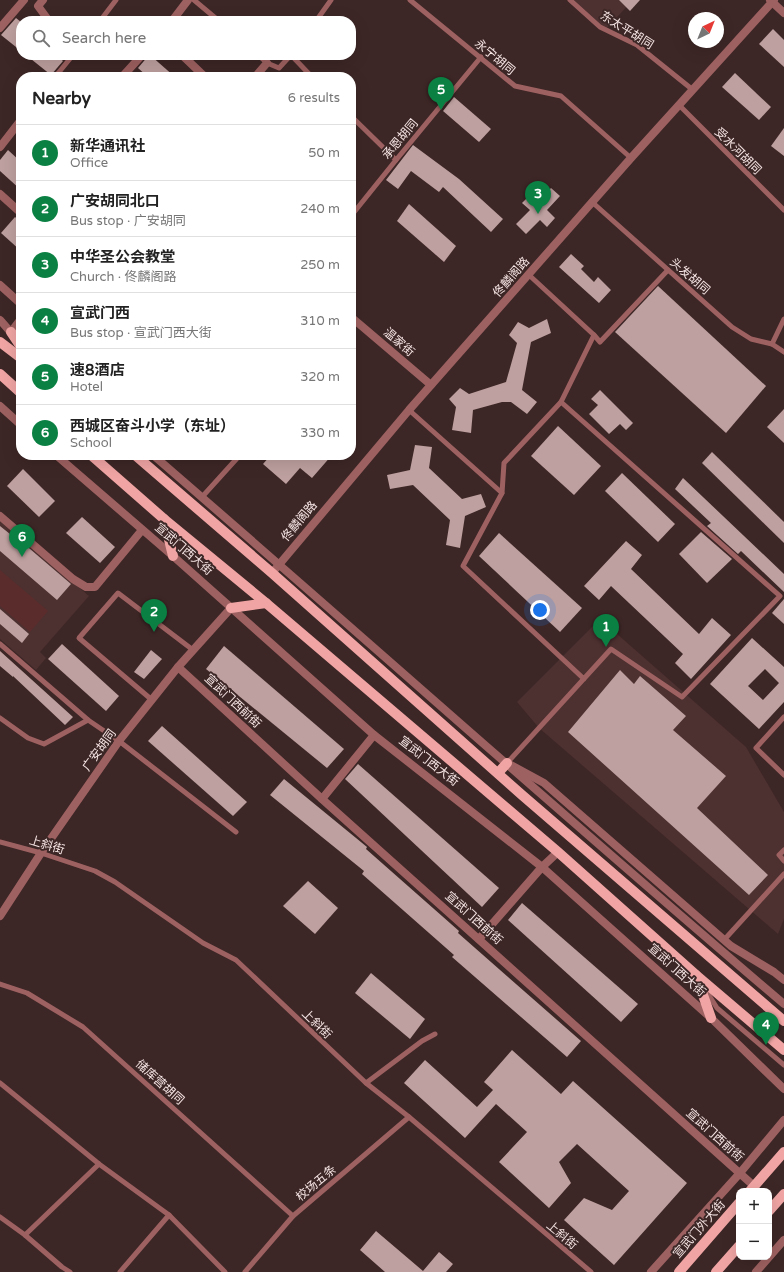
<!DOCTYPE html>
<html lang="en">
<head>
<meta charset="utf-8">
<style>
  :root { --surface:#fff; --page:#f2f2f2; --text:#222; --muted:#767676; --line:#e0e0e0; --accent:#0b8043 }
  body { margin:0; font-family:"Varela Round","Noto Sans SC",sans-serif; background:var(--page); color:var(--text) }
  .controls { position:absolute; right:12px; bottom:12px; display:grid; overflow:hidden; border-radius:8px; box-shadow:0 4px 16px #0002 }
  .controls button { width:36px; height:36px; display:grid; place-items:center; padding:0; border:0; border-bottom:1px solid var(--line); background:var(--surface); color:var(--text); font:20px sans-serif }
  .compass { position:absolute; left:688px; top:12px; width:36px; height:36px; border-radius:50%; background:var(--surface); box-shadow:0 4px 16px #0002; rotate:43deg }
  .you { position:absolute; left:540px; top:610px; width:14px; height:14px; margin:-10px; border:3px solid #fff; border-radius:50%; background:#1a73e8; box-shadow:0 0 0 6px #1a73e833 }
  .badge { display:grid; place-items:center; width:26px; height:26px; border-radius:50%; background:var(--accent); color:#fff; font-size:13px; font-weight:700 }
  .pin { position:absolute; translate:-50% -33px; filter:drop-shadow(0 1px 2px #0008) }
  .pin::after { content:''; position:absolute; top:21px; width:14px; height:12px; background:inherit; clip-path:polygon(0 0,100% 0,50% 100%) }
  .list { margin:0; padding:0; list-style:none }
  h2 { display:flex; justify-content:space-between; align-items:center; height:52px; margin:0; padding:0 16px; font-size:17px }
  h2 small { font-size:13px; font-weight:400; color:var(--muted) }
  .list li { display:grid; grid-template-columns:26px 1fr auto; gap:12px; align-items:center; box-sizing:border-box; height:56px; padding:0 16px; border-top:1px solid var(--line) }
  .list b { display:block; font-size:15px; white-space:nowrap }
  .list p { margin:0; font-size:13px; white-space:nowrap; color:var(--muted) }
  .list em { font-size:13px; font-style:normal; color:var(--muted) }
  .icon { flex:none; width:22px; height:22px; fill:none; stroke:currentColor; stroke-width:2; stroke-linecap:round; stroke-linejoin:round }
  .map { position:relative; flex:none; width:784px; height:1272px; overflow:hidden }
  .search { position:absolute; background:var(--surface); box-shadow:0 4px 16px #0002; left:16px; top:16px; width:340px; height:44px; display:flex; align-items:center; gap:10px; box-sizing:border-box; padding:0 14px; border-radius:16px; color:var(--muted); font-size:15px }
  .panel { position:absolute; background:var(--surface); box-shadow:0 4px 16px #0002; left:16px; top:72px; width:340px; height:388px; border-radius:16px }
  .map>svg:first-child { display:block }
  .built { fill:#4d3030 }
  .pitch { fill:#5b2c2c }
  .building { fill:#bda09f; fill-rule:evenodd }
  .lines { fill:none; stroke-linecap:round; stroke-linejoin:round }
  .service { stroke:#9e6161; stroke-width:5 }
  .minor { stroke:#9e6161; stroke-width:8 }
  .tertiary { stroke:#9e6161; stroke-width:8 }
  .primary { stroke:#f0a5a4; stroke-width:10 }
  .labels { text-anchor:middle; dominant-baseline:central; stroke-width:4; stroke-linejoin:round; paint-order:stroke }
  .street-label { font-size:12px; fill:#f5e5e4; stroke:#3d2626 }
</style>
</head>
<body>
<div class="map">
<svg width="784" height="1272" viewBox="0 0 784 1272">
  <rect width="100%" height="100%" fill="#3d2626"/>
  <g class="built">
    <path d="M569 0H633L605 30Z"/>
    <path d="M0 519 89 596 40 652 46 658 36 670 0 639Z"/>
    <path d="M600 619 746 747 784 812V919L778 934 539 728 517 702Z"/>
  </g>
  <path class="pitch" d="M0 570 48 611 30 632 0 606Z"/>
  <g class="building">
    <path d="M619 0H640L630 11Z"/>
    <path d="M16 18 21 22V51L1 35Z"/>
    <path d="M773 29 784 40V67L759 44Z"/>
    <path d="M26 55H56L63 61 51 75Z"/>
    <path d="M149 55H150L175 77H148L138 68Z"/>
    <path d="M735 73 771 107 759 120 722 87Z"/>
    <path d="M454 97 491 129 479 142 443 111Z"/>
    <path d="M784 128V156L771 146Z"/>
    <path d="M413 145 459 179 503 219 491 232 443 187 439 192 411 171 398 189 386 180Z"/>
    <path d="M8 150 21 162V190L0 171V160Z"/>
    <path d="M551 188 560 196 547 210 555 218 547 227 540 220 526 234 516 224 530 210 522 203 530 195 537 202Z"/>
    <path d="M409 204 456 246 444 262 397 221Z"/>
    <path d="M15 217 21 222V251L1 233Z"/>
    <path d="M571 254 584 266 581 269 594 282 598 277 611 290 599 303 559 267Z"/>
    <path d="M658 286 766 386 726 433 615 332Z"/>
    <path d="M547 319 551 333 531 342 522 390 537 402 527 414 511 402H502L473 410 471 433 452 430 456 407 449 399 460 388 469 394 506 382 517 343 509 335 518 322 529 328Z"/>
    <path d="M600 390 633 423 626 430 620 424 609 434 589 414 598 405 591 399Z"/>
    <path d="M784 409V443L767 427Z"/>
    <path d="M558 426 601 466 574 495 531 456Z"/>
    <path d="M415 445 432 447 429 468 462 499 481 494 486 507 465 516 460 548 446 545 450 520 413 485 390 489 387 475 410 470Z"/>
    <path d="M712 452 784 522V543L702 463Z"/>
    <path d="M271 455H332L312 478 300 468 286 484 263 464Z"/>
    <path d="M23 469 55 501 39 517 7 486Z"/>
    <path d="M622 473 675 524 658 542 605 491Z"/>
    <path d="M683 478 784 574V592L741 551 738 554 707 526 711 523 675 489Z"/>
    <path d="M82 517 115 547 100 563 66 533Z"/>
    <path d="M0 526 15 538 16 537 71 584 57 600 0 551Z"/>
    <path d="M701 532 732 559 707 583 679 554Z"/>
    <path d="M499 533 582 608 560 632 479 556Z"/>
    <path d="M626 541 642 555 631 569 699 634 712 618 731 635 691 679 675 663 683 654 611 586 599 600 584 586Z"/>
    <path d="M784 599V624L772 613Z"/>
    <path d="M0 609 29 634 22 643 0 624Z"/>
    <path d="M752 638 784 667V702L759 729 710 684ZM765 669 779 683 763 700 748 686Z"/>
    <path d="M62 644 119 696 106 711 48 659Z"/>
    <path d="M224 646 344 749 327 768 206 669Z"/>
    <path d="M151 650 162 659 144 679 134 672Z"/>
    <path d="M0 651 73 717 65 725 13 676V677L0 666Z"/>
    <path d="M620 670 634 684 640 676 686 716 673 730 726 776 697 808 768 875 749 895 568 732Z"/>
    <path d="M162 726 247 802 233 816 148 741Z"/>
    <path d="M358 764 499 888 482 907 345 779Z"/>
    <path d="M284 779 367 847 366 849 459 931 458 933 581 1041 567 1057 452 957 454 955 362 874 364 871 270 795Z"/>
    <path d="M308 881 338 908 315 934 283 906Z"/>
    <path d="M522 903 638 1004 621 1022 508 920Z"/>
    <path d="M371 973 425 1019 410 1039 355 993Z"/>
    <path d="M512 1050 561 1094 573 1081 687 1183 614 1265 564 1220 584 1198 612 1210 629 1191 577 1144 559 1162 571 1183 549 1208 499 1162 527 1132 496 1104 465 1138 404 1083 425 1060 477 1107 493 1090 484 1082Z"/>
    <path d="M376 1231 423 1271 439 1252 453 1264 446 1272H385L360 1250Z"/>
  </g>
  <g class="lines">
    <g class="service">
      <path d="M194 0 219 21"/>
      <path d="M410 0 515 86 561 96 631 158"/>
      <path d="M570 0 600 27 637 45 693 90"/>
      <path d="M100 21 116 0"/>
      <path d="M316 21 331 0"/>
      <path d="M258 55 267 63 279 68 290 56"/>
      <path d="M291 55 312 77"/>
      <path d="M55 77 73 55"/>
      <path d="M679 105 784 210"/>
      <path d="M351 116 396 160"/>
      <path d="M592 202 732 327 751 339 772 344 784 352"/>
      <path d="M351 216 396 160 481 57"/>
      <path d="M529 275 594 335 561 402"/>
      <path d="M594 335 600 342 668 270"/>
      <path d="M772 344 784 319"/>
      <path d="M409 410 502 493"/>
      <path d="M202 497 240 455"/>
      <path d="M0 644 88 720 119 741 236 832"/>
      <path d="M152 700 79 638 118 593 193 650"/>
      <path d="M784 717 756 748 784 775"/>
      <path d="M0 718 28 738 44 744 88 720"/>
      <path d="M507 763 611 649 682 697 780 596 561 402 504 463 502 493 463 566 584 679"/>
      <path d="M0 842 41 853 95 871 115 882 203 943 236 960 366 1083 409 1117 591 1272"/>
      <path d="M784 850 779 855 784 861"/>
      <path d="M724 940 784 874"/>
      <path d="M0 984 27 993 83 1027 293 1216"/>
      <path d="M705 989 717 1008 784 1065"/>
      <path d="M0 1083 99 1164 169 1215 225 1272"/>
      <path d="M366 1083 422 1041 435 1034"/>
      <path d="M0 1217 25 1235 62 1267 70 1272"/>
      <path d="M25 1235 99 1164"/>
      <path d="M120 1272 169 1215"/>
      <path d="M245 1272 293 1216 409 1117"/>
    </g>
    <g class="minor">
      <path d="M43 0 38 6 49 21"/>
      <path d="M770 0 784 13"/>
      <path d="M172 21 188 0"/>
      <path d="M0 28 24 0"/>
      <path d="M182 55 205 77"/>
      <path d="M122 77 142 55"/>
      <path d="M255 77 267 63"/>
      <path d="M0 147 21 120"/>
      <path d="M0 194 21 213"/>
      <path d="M0 285 21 304"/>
      <path d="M351 317 431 385"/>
      <path d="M11 332 21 319"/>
      <path d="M0 516 73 579 86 587H95L142 530"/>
      <path d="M272 573 409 410 631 158 774 0"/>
      <path d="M178 667 322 799 754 1186"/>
      <path d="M509 764 544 783 731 946 774 972 784 980"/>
      <path d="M322 799 374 735"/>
      <path d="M479 939 542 867 558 852"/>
      <path d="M651 1272 740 1173 784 1120"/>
      <path d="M756 1272 784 1240"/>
    </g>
    <g class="tertiary">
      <path d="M0 320 14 336"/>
      <path d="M0 406 21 425"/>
      <path d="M56 455 173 556 374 735 542 867 711 1018 784 1089"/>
      <path d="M153 455C364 637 571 823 784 1004"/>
      <path d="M0 916 41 853 119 741 178 667 231 608"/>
    </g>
    <g class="primary">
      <path d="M11 332 21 347"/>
      <path d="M0 342 21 358"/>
      <path d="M0 374 21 393"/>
      <path d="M91 455 164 519 266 603 558 852 696 975 784 1050"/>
      <path d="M135 455 272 573 522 795 784 1021"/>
      <path d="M164 519 173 556"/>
      <path d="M231 608 266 603"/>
      <path d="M498 773 507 763"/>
      <path d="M696 975 711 1018"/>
      <path d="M750 1191 784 1152"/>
      <path d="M769 1211 784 1194"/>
      <path d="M679 1272 739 1203"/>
      <path d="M716 1272 739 1246"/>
    </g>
  </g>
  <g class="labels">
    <g class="street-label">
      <text transform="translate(627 30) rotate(32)">东太平胡同</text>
      <text transform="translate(495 57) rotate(40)">永宁胡同</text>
      <text transform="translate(400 139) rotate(-50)">承恩胡同</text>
      <text transform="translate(738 151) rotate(45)">受水河胡同</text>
      <text transform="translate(690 276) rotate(41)">头发胡同</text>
      <text transform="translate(511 277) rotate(-49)">佟麟阁路</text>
      <text transform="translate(399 342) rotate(41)">温家街</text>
      <text transform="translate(299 521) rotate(-50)">佟麟阁路</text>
      <text transform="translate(184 549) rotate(41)">宣武门西大街</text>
      <text transform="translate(233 701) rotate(43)">宣武门西前街</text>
      <text transform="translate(99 750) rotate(-54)">广安胡同</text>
      <text transform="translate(429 761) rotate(38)">宣武门西大街</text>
      <text transform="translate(47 845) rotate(17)">上斜街</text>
      <text transform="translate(474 918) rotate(42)">宣武门西前街</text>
      <text transform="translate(677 970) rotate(42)">宣武门西大街</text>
      <text transform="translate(317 1024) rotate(44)">上斜街</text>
      <text transform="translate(160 1082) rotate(42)">储库营胡同</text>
      <text transform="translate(715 1135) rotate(42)">宣武门西前街</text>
      <text transform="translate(316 1183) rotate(-40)">校场五条</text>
      <text transform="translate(699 1229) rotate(-49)">宣武门外大街</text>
      <text transform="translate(562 1235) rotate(40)">上斜街</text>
    </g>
  </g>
</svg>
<div class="controls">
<button>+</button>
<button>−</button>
</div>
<svg class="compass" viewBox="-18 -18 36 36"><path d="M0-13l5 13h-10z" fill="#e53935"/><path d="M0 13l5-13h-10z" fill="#767676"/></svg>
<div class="you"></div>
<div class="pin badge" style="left:606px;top:647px">1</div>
<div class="pin badge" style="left:154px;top:632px">2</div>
<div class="pin badge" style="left:538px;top:214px">3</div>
<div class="pin badge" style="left:766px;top:1045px">4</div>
<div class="pin badge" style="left:441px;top:110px">5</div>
<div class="pin badge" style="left:22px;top:557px">6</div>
<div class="search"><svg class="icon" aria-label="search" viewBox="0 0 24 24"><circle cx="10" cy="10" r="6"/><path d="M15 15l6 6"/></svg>Search here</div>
<section class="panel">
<h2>Nearby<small>6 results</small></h2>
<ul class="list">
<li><span class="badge">1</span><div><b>新华通讯社</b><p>Office</p></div><em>50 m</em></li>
<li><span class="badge">2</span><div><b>广安胡同北口</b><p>Bus stop · 广安胡同</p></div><em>240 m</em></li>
<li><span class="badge">3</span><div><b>中华圣公会教堂</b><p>Church · 佟麟阁路</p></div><em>250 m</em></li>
<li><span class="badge">4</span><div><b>宣武门西</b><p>Bus stop · 宣武门西大街</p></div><em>310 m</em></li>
<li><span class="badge">5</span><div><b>速8酒店</b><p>Hotel</p></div><em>320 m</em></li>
<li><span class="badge">6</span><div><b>西城区奋斗小学（东址）</b><p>School</p></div><em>330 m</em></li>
</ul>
</section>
</div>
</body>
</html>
